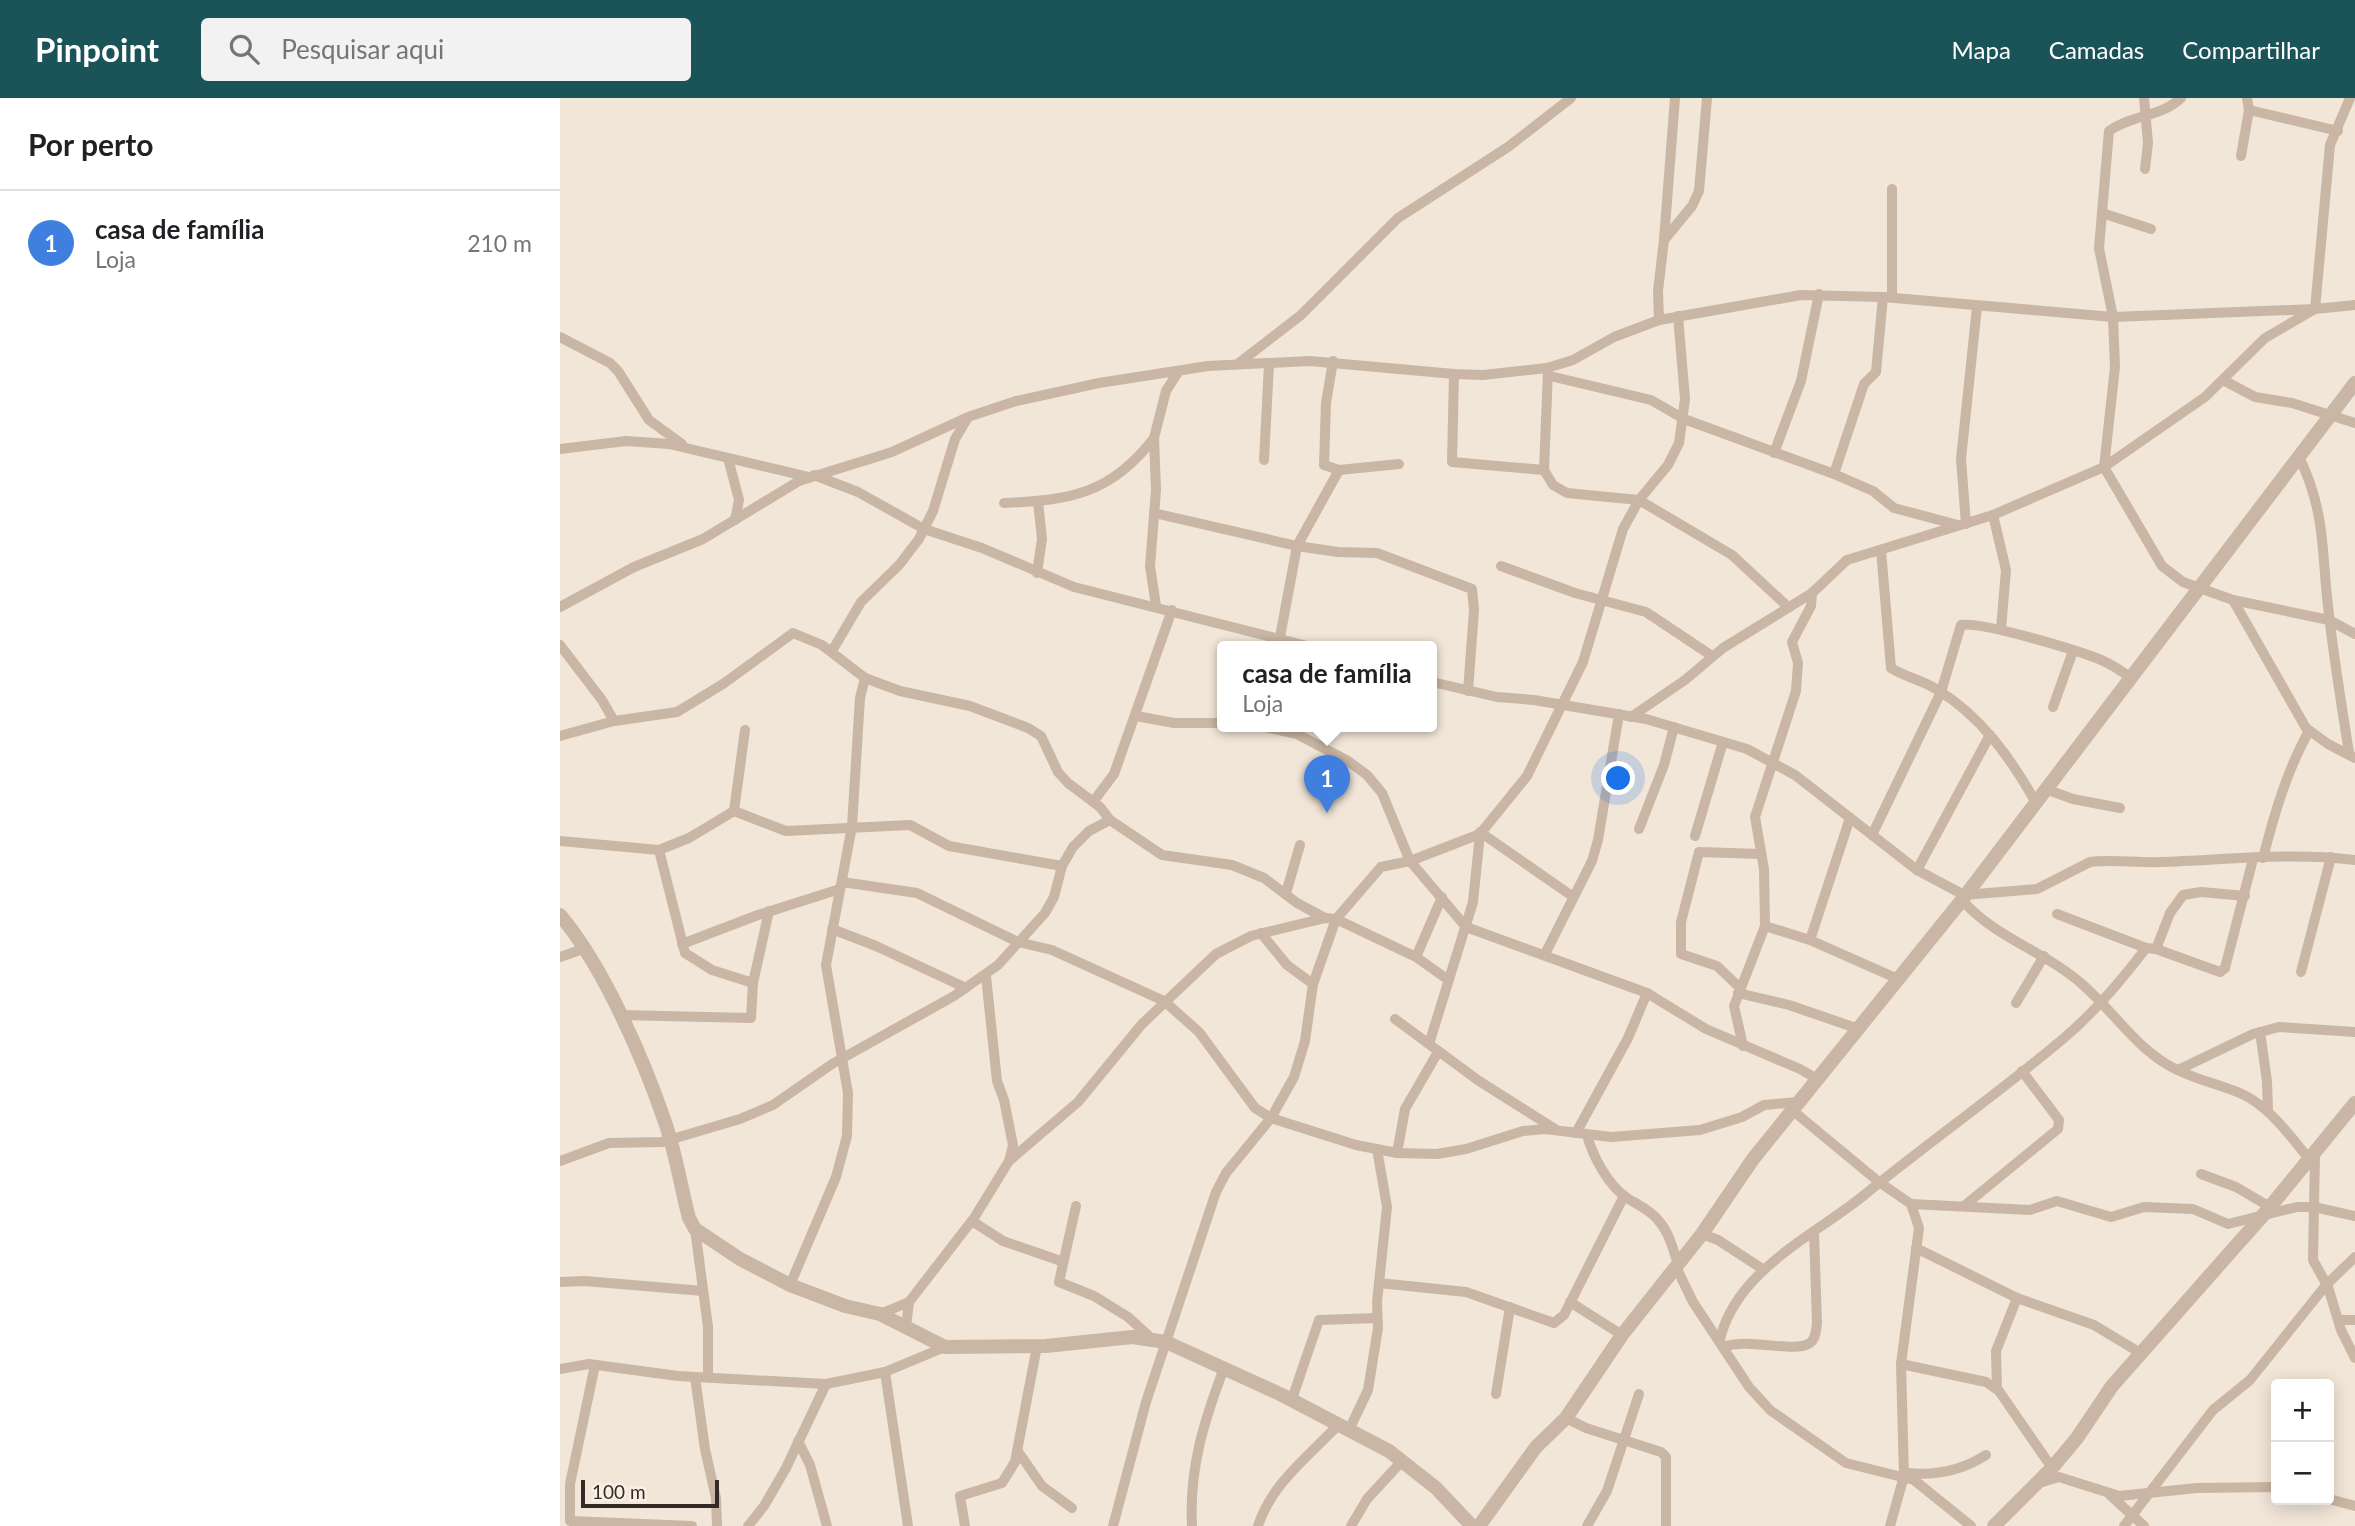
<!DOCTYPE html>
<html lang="pt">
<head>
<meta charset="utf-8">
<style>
  :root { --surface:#fff; --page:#f2f2f2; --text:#202124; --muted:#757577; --line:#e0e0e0; --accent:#1a5358 }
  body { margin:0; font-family:Lato,sans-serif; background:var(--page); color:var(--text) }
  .controls { position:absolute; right:21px; bottom:21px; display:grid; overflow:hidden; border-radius:7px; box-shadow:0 4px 18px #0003 }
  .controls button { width:63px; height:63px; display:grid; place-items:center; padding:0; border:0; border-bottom:2px solid var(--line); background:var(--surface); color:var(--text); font:35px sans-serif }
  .scale { position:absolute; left:21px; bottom:18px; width:138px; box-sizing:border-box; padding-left:7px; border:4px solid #352b26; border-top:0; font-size:19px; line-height:24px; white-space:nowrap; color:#352b26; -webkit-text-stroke:5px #faf0e5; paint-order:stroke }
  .you { position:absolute; left:1059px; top:681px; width:24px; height:24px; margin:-18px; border:5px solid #fff; border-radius:50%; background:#1a73e8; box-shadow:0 0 0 10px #1a73e833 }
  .badge { display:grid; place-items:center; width:46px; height:46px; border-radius:50%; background:var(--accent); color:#fff; font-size:23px; font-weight:700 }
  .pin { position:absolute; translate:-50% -58px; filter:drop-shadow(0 2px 4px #0008) }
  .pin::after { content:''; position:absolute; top:37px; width:24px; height:21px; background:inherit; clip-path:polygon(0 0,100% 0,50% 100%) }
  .popup { position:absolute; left:657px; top:543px; width:220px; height:91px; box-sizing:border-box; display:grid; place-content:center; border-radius:7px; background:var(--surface); filter:drop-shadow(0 2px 5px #0005); font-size:23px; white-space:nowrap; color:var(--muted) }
  .popup b { font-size:26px; color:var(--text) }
  .popup::after { content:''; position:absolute; left:50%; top:100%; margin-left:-14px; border:14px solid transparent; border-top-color:var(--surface) }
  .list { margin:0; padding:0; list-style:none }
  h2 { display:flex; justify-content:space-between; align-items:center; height:91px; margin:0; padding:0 28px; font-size:30px }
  h2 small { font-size:23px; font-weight:400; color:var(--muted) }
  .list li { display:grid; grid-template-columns:46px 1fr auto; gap:21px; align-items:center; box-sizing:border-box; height:105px; padding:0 28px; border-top:2px solid var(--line) }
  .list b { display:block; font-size:26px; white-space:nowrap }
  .list p { margin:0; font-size:23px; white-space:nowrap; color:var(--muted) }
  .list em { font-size:23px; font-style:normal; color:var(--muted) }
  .icon { flex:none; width:38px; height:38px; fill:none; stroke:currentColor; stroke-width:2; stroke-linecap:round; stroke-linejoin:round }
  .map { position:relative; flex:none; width:1795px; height:1428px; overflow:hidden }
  header { display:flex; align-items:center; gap:42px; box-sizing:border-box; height:98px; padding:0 35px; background:var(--accent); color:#fff }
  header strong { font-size:33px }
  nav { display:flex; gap:38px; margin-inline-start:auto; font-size:24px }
  .search { width:490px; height:63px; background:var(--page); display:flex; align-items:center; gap:18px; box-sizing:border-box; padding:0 24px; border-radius:7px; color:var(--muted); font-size:26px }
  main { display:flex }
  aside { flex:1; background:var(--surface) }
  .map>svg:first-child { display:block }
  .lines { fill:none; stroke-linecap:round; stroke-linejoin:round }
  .minor { stroke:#cab6a4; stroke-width:10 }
  .tertiary { stroke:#cab6a4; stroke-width:14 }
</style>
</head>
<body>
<header>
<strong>Pinpoint</strong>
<div class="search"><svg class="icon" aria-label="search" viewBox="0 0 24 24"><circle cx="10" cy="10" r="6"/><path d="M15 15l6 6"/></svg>Pesquisar aqui</div>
<nav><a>Mapa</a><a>Camadas</a><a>Compartilhar</a></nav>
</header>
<main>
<aside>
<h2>Por perto<small></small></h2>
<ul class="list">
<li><span class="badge" style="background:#3f7fe0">1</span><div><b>casa de família</b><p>Loja</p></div><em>210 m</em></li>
</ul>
</aside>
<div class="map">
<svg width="1795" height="1428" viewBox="0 0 1795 1428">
  <rect width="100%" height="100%" fill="#f2e6d8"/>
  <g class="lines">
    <g class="minor">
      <path d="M1584 0 1588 45 1585 71"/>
      <path d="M1621 0C1601 19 1571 17 1549 33L1539 150 1553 219 1555 269 1544 369 1602 468 1623 484 1673 502 1746 630 1768 646 1795 660"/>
      <path d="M1689 12 1778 33"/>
      <path d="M1681 58 1689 12 1687 0"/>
      <path d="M1542 115 1591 131"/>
      <path d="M1104 142 1115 0"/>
      <path d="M1332 200V91"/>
      <path d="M1099 222 1098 193 1104 142 1132 108 1139 93 1147 0"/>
      <path d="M0 239 50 265 58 273 89 322 122 346"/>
      <path d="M773 263 766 305 764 367 779 372 839 366"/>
      <path d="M679 265 741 217 838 120 948 49 1011 0"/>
      <path d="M988 273 984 372 993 387 1007 395 1079 402 1172 457 1227 508"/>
      <path d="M894 276 892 364 984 372"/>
      <path d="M990 278 1091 302 1124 321 1274 376 1313 393 1334 410 1398 427"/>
      <path d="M1663 282 1695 299 1732 305 1795 325"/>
      <path d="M0 351 66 343 109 346 249 379"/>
      <path d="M1214 355 1241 283 1259 196"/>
      <path d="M1739 359C1767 416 1761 457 1769 516 1774 563 1782 609 1789 655"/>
      <path d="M168 360 179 402 175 422"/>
      <path d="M704 362 709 266"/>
      <path d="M1274 376 1304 286 1316 274 1323 199"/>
      <path d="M254 377 298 394 364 431 422 450 514 489 751 549"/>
      <path d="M444 405C511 402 551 396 594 340"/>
      <path d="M594 415 737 448 778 454 817 455 912 491 914 512 908 593"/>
      <path d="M1433 417 1446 472 1441 531"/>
      <path d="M1406 426 1401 361 1417 209"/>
      <path d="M1321 452 1331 570C1345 579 1362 582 1376 591 1420 617 1450 659 1475 703"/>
      <path d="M941 468 1015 495 1086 514 1152 558"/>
      <path d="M477 475 482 441 478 403"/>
      <path d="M1673 502 1769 522 1795 536"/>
      <path d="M596 508 590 468 596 392 594 340 606 293 618 274"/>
      <path d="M0 509 74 469 143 441 239 383 332 354 408 319 456 303 539 285 648 268 750 263 894 276 923 277 987 270 1013 262 1054 239 1099 222 1241 197 1323 199 1553 219 1755 211 1795 207"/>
      <path d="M720 539 737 448 779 372"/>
      <path d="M0 547 42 602 54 623"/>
      <path d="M272 553 301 504 339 467 359 441 373 413 395 341 407 321"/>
      <path d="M872 584 937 599 974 602 1086 621 1187 651 1235 677 1357 772 1404 797 1477 791 1530 764C1553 761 1577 765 1601 764 1665 762 1731 754 1795 762"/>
      <path d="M1493 609 1513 553"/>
      <path d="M576 618 614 625H662"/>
      <path d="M1071 619 1125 582 1163 550 1252 495 1287 462 1433 417 1544 369 1645 299 1705 240 1755 211 1770 47 1790 0"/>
      <path d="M705 629 737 636 788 663 807 677 822 695 850 763 906 829 1087 895 1146 931 1240 971 1257 981"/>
      <path d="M0 638 54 623 117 614 163 586 233 535 262 547 305 580 340 593 410 608 468 630 481 638 498 674 508 685 540 709 550 722 602 757 672 767 704 780 737 805 765 820"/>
      <path d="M1485 691 1513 701 1560 710"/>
      <path d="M533 704 554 676 612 512"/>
      <path d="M174 713 185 632"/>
      <path d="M1079 731 1104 667 1114 629"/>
      <path d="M920 734 1012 798"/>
      <path d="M1312 737 1381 594 1401 527C1421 523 1516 552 1539 561 1551 566 1562 573 1572 581"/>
      <path d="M1135 738 1163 644"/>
      <path d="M0 743 99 752 129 740 174 713 226 733 350 727 389 748 502 768"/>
      <path d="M99 752 125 855 152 872 193 885"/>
      <path d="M1703 760C1714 717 1727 672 1749 633"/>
      <path d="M1357 772 1430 637"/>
      <path d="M282 784 357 795 458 844 492 852 604 903 639 934 695 1010 711 1020 796 1047 837 1055 877 1056 906 1051 963 1033 985 1031 1051 1039 1140 1032 1182 1019 1204 1007 1238 1004"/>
      <path d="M726 795 740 747"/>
      <path d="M1402 802C1435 840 1485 853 1523 887 1552 912 1574 947 1608 967 1631 981 1657 985 1682 996 1710 1009 1730 1038 1750 1062"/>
      <path d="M1497 816 1586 850 1596 851 1660 874 1665 870 1693 761"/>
      <path d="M1205 828 1250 842 1338 881"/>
      <path d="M272 831 316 848 406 890"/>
      <path d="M701 835 727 867 753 886"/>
      <path d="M1250 842 1290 720"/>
      <path d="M122 846 198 817 280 791"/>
      <path d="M1596 851 1610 815 1623 797 1641 794 1685 798"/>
      <path d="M985 856 1032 763 1038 742 1059 616"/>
      <path d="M0 859 23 851"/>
      <path d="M856 859 882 799"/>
      <path d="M1741 874 1771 759"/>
      <path d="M1180 890 1157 868 1121 856V824L1139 754 1201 756"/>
      <path d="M1178 895 1229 907 1299 931"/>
      <path d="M1456 905 1484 858"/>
      <path d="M59 917 191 920 193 885 209 813"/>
      <path d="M835 921 919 983 995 1031"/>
      <path d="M1700 934 1707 983 1708 1013"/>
      <path d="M869 946 913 804 920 736"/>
      <path d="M1183 948 1174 908 1205 828 1204 771 1195 719 1236 593 1238 565 1232 544 1251 508 1252 495"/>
      <path d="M1618 972 1693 936 1719 929 1795 934"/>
      <path d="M1232 1012 1319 1084 1351 1106 1359 1130 1341 1266 1344 1378 1330 1428"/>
      <path d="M1016 1035 1068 940 1087 895"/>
      <path d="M1027 1037C1033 1059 1048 1087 1067 1100 1078 1107 1090 1112 1098 1122 1109 1134 1113 1151 1118 1166"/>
      <path d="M837 1055 845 1011 878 954"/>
      <path d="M1755 1055 1753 1162 1768 1189 1781 1232 1795 1260"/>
      <path d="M0 1063 49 1045 102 1044 180 1021 213 1007 272 966 394 898 438 867 485 815 494 799 502 768 513 749 529 733 550 722"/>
      <path d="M449 1063 518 1004 582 926 656 856 691 838 765 820 776 821 856 859 887 881"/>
      <path d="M1641 1076 1676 1089 1710 1109"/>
      <path d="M1351 1106 1470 1112 1497 1103 1551 1119 1584 1109 1633 1111 1668 1126 1737 1109H1754L1795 1118"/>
      <path d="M516 1108 499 1184 534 1198 568 1219 590 1239"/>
      <path d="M1404 1108 1498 1031 1499 1022 1462 973"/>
      <path d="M412 1123 443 1143 501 1163"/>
      <path d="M135 1131 148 1229V1279"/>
      <path d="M1142 1136 1158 1142 1204 1172"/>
      <path d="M1356 1150 1457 1200 1534 1227 1582 1256"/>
      <path d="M1116 1169 1133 1204 1189 1289 1210 1312 1286 1365 1354 1382 1411 1428"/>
      <path d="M0 1184 25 1183 143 1193"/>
      <path d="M819 1185 906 1194 994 1225 1004 1217 1064 1098"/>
      <path d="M230 1187 276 1079 287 1038 288 995 266 867 292 728 300 600 305 580"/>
      <path d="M1010 1204 1062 1237"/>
      <path d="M320 1216 349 1204"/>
      <path d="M1778 1222H1795"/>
      <path d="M346 1229 349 1204 414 1120 449 1063 453 1047 444 1002 437 983 426 878"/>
      <path d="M1160 1241C1177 1172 1252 1139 1303 1098 1369 1044 1439 995 1504 940 1536 913 1561 883 1586 850"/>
      <path d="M1163 1249C1190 1239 1233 1256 1250 1245 1256 1241 1256 1232 1257 1225L1254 1134"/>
      <path d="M1341 1266 1426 1284 1439 1293 1492 1370"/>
      <path d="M35 1267 10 1386V1423L132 1428"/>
      <path d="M0 1271 29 1266 118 1278 266 1286 325 1274 385 1249"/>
      <path d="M325 1274 348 1428"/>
      <path d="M135 1279 145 1351 156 1400 157 1428"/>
      <path d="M1437 1291 1436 1253 1457 1200"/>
      <path d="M936 1296 950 1209"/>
      <path d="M732 1301 759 1222 817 1220"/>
      <path d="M1006 1320 1026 1330 1101 1354 1106 1359V1428"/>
      <path d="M789 1332 808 1292 818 1230 817 1204 827 1109 817 1051"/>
      <path d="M238 1343 250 1367 267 1428"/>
      <path d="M457 1352 482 1388 512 1410"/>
      <path d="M1347 1375C1376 1378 1401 1373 1426 1357"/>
      <path d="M1479 1385 1499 1379 1559 1398 1637 1390 1716 1389"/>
      <path d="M1550 1397 1584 1428"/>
      <path d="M1769 1401 1795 1408"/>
      <path d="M188 1428 204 1408 226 1370 266 1286"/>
      <path d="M405 1428 400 1398 442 1385 455 1364 477 1248"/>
      <path d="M553 1428 586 1304 656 1094 666 1075 711 1020 734 979 745 943 753 886 776 821 821 769 850 763 920 736 967 678 1023 564 1063 431 1079 402 1108 367 1119 345 1125 301 1118 218"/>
      <path d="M632 1428C629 1370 644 1323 664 1270"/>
      <path d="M698 1428C711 1386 749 1358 778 1327"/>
      <path d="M791 1428 807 1401 843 1362"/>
      <path d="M1027 1428 1047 1393 1079 1296"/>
      <path d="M1564 1428 1653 1312 1690 1282 1766 1187 1795 1159"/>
    </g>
    <g class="tertiary">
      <path d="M0 817C44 869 84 962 106 1027 116 1057 121 1089 129 1120L135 1131 180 1161 230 1187 285 1208 320 1216 385 1249 486 1248 572 1239 606 1244 720 1296 829 1353 876 1390 912 1428"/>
      <path d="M919 1428 976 1349 1006 1320 1062 1237 1142 1136 1193 1061 1402 802 1795 285"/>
      <path d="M1434 1428 1492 1370 1517 1340 1552 1288 1705 1115 1795 1005"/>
    </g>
  </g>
</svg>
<div class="controls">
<button>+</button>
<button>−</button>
</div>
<div class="scale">100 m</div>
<div class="you"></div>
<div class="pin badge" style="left:767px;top:715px;background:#3f7fe0">1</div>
<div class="popup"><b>casa de família</b>Loja</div>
</div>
</main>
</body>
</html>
